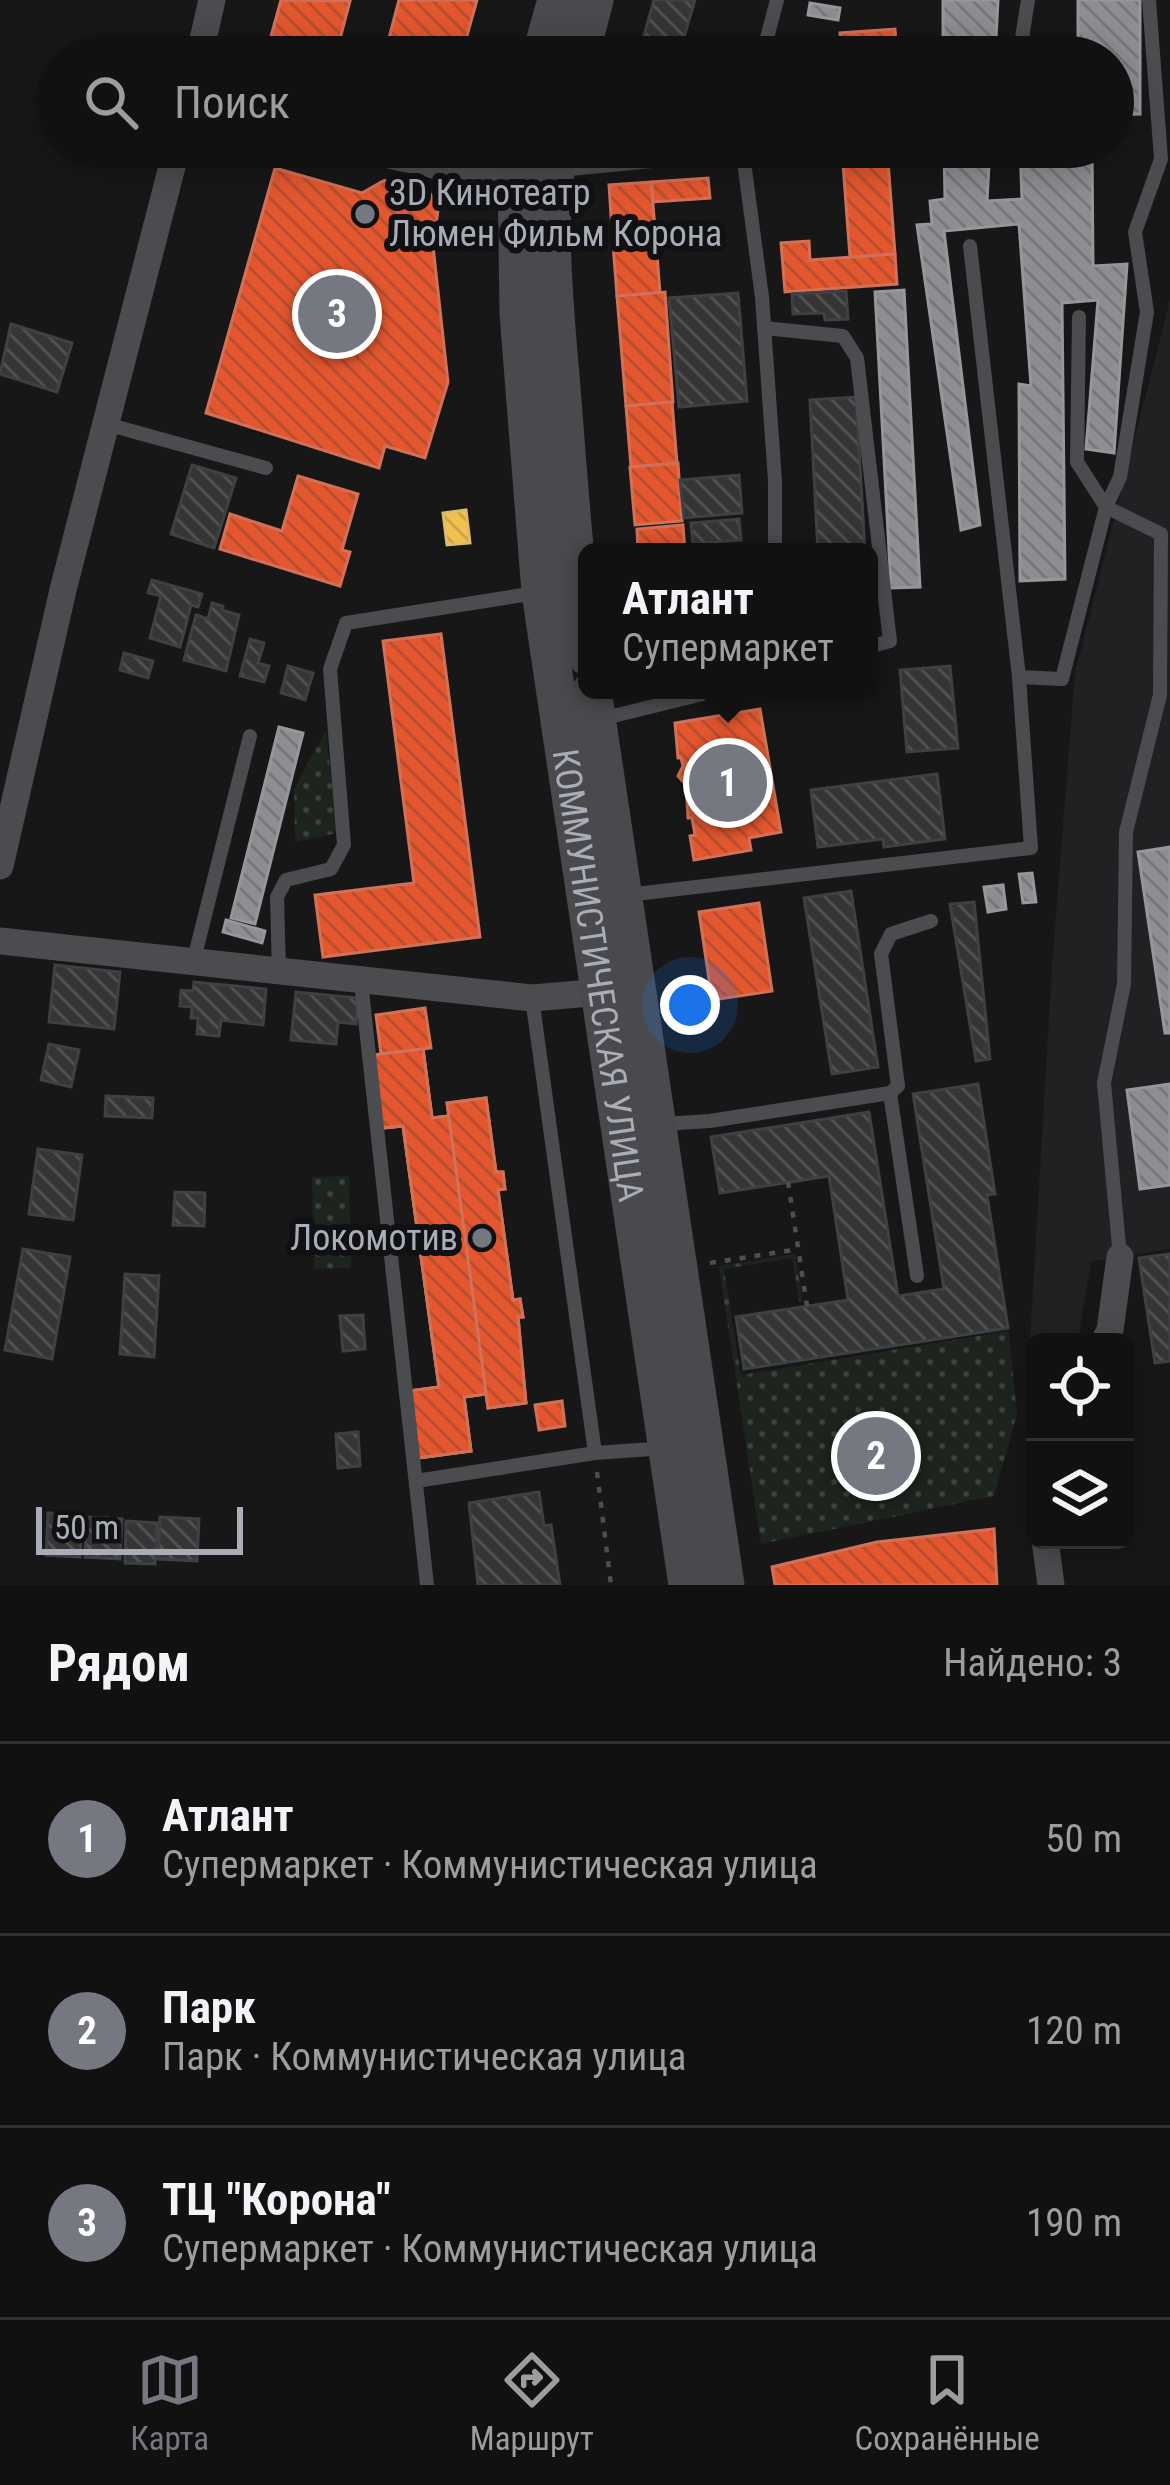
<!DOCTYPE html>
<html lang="ru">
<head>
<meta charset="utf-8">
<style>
  :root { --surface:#111; --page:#1e1f1f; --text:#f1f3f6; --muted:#9c9d9f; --line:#303131; --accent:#757880 }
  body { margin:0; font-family:"Roboto Condensed",sans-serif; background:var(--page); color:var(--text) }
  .controls { position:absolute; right:36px; bottom:36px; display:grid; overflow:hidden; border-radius:18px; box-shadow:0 6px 30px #0003 }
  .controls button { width:108px; height:108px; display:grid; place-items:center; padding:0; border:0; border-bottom:3px solid var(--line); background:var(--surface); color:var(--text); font:60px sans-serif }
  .scale { position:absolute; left:36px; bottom:30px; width:207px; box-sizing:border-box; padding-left:12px; border:6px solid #a8adb8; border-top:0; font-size:33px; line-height:42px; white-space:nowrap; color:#a8adb8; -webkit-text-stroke:9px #111113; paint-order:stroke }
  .you { position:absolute; left:690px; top:1005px; width:42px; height:42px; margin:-30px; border:9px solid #fff; border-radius:50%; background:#1a73e8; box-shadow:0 0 0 18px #1a73e833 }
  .badge { display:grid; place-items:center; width:78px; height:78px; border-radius:50%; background:var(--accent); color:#fff; font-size:39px; font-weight:700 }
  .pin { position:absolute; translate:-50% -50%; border:6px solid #fff; box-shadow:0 3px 12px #0006 }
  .popup { position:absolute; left:578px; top:543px; width:300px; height:156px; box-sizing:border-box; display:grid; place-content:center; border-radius:18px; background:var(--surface); filter:drop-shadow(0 3px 9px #0005); font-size:39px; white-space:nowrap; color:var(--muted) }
  .popup b { font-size:45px; color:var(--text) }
  .popup::after { content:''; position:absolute; left:50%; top:100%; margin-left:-24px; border:24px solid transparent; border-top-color:var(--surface) }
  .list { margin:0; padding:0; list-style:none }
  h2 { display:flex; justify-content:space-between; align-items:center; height:156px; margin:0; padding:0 48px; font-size:51px }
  h2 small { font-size:39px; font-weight:400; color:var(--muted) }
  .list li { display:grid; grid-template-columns:78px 1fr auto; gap:36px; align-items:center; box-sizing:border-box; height:192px; padding:0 48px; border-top:3px solid var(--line) }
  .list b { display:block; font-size:45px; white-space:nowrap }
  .list p { margin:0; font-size:39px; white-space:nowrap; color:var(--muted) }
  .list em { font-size:39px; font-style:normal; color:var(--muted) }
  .icon { flex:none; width:66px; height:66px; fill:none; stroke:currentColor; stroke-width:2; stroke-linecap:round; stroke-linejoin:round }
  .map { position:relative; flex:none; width:1170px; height:1585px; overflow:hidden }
  .search { position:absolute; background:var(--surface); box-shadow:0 6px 30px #0003; left:36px; right:36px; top:36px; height:132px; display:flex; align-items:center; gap:30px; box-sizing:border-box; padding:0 42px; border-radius:66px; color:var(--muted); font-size:45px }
  .sheet { height:732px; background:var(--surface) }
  nav { display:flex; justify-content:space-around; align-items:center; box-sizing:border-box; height:168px; border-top:3px solid var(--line); background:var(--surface); font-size:33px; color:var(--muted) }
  nav a { display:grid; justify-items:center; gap:6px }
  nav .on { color:var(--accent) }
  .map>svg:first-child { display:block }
  .built { fill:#212123 }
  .green { fill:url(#green-dots) }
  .homes { fill:url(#homes-back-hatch); stroke:#dcbb6e; stroke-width:3 }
  .shops { fill:url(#shops-back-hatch); stroke:#d27157; stroke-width:3 }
  .industry { fill:url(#industry-back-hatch); stroke:#95979d; stroke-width:3 }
  .building { fill:url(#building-back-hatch); stroke:#3f4043; stroke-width:3 }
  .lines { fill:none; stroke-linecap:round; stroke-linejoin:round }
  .path { stroke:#4d4e52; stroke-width:4.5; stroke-dasharray:6 9; stroke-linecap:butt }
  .service { stroke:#4b4c50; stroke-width:14 }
  .minor { stroke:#4b4c50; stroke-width:27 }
  .secondary { stroke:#4a4a4e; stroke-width:39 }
  .poi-dot { fill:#757880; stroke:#111113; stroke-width:4.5 }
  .labels { text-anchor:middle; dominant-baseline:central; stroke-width:12; stroke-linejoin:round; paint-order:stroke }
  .poi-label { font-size:36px; fill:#a8adb8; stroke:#111113; text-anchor:start }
  .street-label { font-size:36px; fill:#a8adb8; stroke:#111113 }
</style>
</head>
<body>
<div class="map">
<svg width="1170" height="1585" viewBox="0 0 1170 1585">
  <defs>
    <pattern id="green-dots" width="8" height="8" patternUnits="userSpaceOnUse" patternTransform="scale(3)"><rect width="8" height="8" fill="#1d241e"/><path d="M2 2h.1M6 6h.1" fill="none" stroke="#3b413d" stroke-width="1.8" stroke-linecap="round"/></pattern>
    <pattern id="homes-back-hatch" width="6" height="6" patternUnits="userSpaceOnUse" patternTransform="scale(3)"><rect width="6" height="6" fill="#f2c14e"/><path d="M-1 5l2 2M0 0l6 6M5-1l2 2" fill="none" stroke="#cca549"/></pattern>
    <pattern id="shops-back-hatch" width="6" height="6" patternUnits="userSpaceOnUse" patternTransform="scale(3)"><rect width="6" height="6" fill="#e4572e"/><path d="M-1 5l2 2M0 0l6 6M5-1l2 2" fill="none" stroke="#b84e30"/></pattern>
    <pattern id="industry-back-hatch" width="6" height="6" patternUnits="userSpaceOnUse" patternTransform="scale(3)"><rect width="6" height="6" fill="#8d8d92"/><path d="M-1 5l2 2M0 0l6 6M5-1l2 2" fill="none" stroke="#76777b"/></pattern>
    <pattern id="building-back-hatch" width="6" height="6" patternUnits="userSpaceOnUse" patternTransform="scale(3)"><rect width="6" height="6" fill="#353536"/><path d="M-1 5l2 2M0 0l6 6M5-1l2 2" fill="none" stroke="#4f5051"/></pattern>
  </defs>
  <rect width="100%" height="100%" fill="#171717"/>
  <path class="built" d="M1170 300V1249L1091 1262 1078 1340H1030L1052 966 1075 673Z"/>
  <g class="green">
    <path d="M326 730 337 833 295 842 294 789Z"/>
    <path d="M349 1176 351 1268 314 1269 312 1177Z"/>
    <path d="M795 1254 803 1301H799L792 1258 724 1269 741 1375 1009 1331 1017 1415 994 1496 761 1544 719 1266Z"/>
  </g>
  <g class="homes">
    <path d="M466 510 470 543 447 545 443 513Z"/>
    <path d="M423 1049 432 1118 449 1116 486 1394 464 1397 471 1451 418 1458 409 1391 439 1387 403 1126 382 1128 373 1055Z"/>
  </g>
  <g class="shops">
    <path d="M281 0 350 1 336 54 349 57H280L282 51 268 47Z"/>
    <path d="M399 0H477L461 57H384Z"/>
    <path d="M895 29 897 57H842L840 33Z"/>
    <path d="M887 147 895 254 850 257 842 151Z"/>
    <path d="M275 168 362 193 383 181 405 178 428 189 438 210 433 246 448 382 425 458 385 446 379 468 206 413Z"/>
    <path d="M708 178 710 198 653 202 652 182Z"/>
    <path d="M651 182 655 228 612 231 609 185Z"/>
    <path d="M655 228 660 293 617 296 612 231Z"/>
    <path d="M809 241 810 260 895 254 897 284 785 292 781 243Z"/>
    <path d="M665 292 673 402 626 406 617 296Z"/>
    <path d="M672 402 677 463 631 467 626 406Z"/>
    <path d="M678 463 682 521 635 525 630 467Z"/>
    <path d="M298 476 358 494 342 550 350 552 340 586 220 549 230 514 282 531Z"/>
    <path d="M683 525 685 552H638L637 529Z"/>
    <path d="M441 634 480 937 323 957 315 895 414 883 383 641Z"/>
    <path d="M760 709 781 832 749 838 751 850 694 860 690 836 695 835 692 818H688L686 785 678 776 683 766 681 758H678L675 723Z"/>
    <path d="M759 903 772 991 712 1000 699 912Z"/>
    <path d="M425 1008 431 1048 381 1054 376 1015Z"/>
    <path d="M423 1049 432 1118 449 1116 447 1103 486 1098 496 1172H503L505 1189 498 1190 513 1300 520 1299 523 1317H518L526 1403 488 1408 486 1394 464 1397 471 1451 418 1458 409 1391 439 1387 403 1126 382 1128 373 1055Z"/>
    <path d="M486 1098 496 1172H503L505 1189 498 1190 513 1300 520 1299 523 1317H518L526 1403 488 1408 447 1103Z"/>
    <path d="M562 1401 565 1426 539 1430 535 1405Z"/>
    <path d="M994 1529 997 1585H775L772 1567 877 1542Z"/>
  </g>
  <g class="industry">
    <path d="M943 0H998L995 57H943Z"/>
    <path d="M1078 0H1140V114L1113 115V57H1078Z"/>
    <path d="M810 3 840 8 838 20 808 15Z"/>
    <path d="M944 147H990L987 201 1022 199 1020 147H1092L1093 266 1127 264 1114 453 1086 449 1098 300 1062 303 1065 579 1020 581 1019 384 1031 386 1019 224 944 231 980 525 961 530 917 225 932 224 930 201 945 199Z"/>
    <path d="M904 290 920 587 891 588 875 292Z"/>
    <path d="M279 727 303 733 255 924 231 918Z"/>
    <path d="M1170 847V1033H1165L1138 852Z"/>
    <path d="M1032 873 1036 902 1023 903 1019 874Z"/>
    <path d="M1003 885 1006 909 988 912 984 887Z"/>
    <path d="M226 920 265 931 262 943 223 932Z"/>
    <path d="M1170 1084V1185L1140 1189 1127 1090Z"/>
  </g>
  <g class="building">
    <path d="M654 0H695L678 57 641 46Z"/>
    <path d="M846 291 848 319 825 320 824 313 793 314 792 294Z"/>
    <path d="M738 293 747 401 679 407 669 298Z"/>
    <path d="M11 324 72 343 57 392 0 374Z"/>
    <path d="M856 397 865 552H818L810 400Z"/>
    <path d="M192 465 236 478 214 548 171 534Z"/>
    <path d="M739 475 742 513 684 518 680 480Z"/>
    <path d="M739 519 741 540 693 544 691 523Z"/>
    <path d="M152 580 202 594 198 607 191 605 180 647 150 638 161 596 148 593Z"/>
    <path d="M212 603 223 606 222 610 239 615 226 671 184 660 196 615 208 619Z"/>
    <path d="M250 639 264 643 258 663 269 666 264 682 240 676Z"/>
    <path d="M124 653 153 661 148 678 120 670Z"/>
    <path d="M288 666 313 673 305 700 281 693Z"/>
    <path d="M950 666 958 748 907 752 900 670Z"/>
    <path d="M937 774 945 839 884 847 883 839 818 847 811 790Z"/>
    <path d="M851 891 878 1067 832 1074 804 898Z"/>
    <path d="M974 902 990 1059 976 1061 950 904Z"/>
    <path d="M55 965 120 972 114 1029 49 1022Z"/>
    <path d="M194 982 266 989 263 1025 221 1020 219 1036 197 1034 198 1018H191L192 1007 180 1006 181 990 193 991Z"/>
    <path d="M296 992 358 998 356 1024 338 1022 336 1044 291 1040Z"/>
    <path d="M49 1044 79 1050 71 1087 41 1080Z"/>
    <path d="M978 1084 995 1194 987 1195 1008 1328 744 1369 736 1317 848 1300 829 1176 720 1193 711 1137 869 1112 898 1296 944 1289 913 1094Z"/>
    <path d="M106 1096 153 1098 152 1118 105 1116Z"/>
    <path d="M38 1149 82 1155 73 1220 29 1214Z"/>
    <path d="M175 1192 205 1193 204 1226 173 1225Z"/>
    <path d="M23 1249 70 1257 52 1359 5 1350Z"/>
    <path d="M1170 1254V1361L1155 1363 1139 1258Z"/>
    <path d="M125 1274 159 1276 154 1357 120 1354Z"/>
    <path d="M363 1315 365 1349 343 1351 340 1316Z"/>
    <path d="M358 1432 360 1466 338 1468 336 1434Z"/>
    <path d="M539 1492 544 1526 551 1525 560 1585H478L469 1503Z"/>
    <path d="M48 1513 82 1515 80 1557 46 1555Z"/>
    <path d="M86 1517 122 1519 120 1559 85 1557Z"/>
    <path d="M160 1517 199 1519 197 1561 158 1559Z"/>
    <path d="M126 1521 157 1523 155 1564 125 1563Z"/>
  </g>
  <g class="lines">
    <g class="path">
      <path d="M788 1182 807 1306"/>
      <path d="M710 1263 799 1249"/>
      <path d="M597 1472 611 1585"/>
    </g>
    <g class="service">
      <path d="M762 57 777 0"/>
      <path d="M1019 57 1028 0"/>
      <path d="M742 147 762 297 775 481V552"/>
      <path d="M559 170 798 147"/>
      <path d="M970 246 1019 677 1062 679 1106 507 1077 462 1079 317"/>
      <path d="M764 328 843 336 857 358 890 641 869 647"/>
      <path d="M106 424 266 468"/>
      <path d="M601 719 719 690"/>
      <path d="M627 895 1031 848 1019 677"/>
      <path d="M193 963 250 736"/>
      <path d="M279 973 277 897 286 880 331 869 344 845 330 669 346 623 536 593"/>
      <path d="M361 982 427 1585"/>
      <path d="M532 998 595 1453"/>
      <path d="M890 1093 898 1086 881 954 891 934 931 921"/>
      <path d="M662 1124 710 1121 890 1093 917 1276"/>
      <path d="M1120 1257 1104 1083 1124 984 1126 832 1160 695 1161 534 1106 507 1120 477 1147 312 1135 232 1161 159 1149 0"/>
      <path d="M416 1481 595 1453 666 1448"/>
    </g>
    <g class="minor">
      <path d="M199 57 212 0"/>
      <path d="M354 147 461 171 517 172"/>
      <path d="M0 866 63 590 177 147"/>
      <path d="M0 941 532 998 614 991"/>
      <path d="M1104 1342 1110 1330 1120 1257"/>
      <path d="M1045 1540 1051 1585"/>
    </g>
    <g class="secondary">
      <path d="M541 57 557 0"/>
      <path d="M579 57 594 0"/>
      <path id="s1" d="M522 147 517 172 519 314 541 592 688 1585"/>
      <path d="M559 147C544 217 555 315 561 388 568 477 574 567 587 656"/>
      <path d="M592 690 725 1585"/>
    </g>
  </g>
  <g class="poi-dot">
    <circle cx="365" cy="214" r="12"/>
    <circle cx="482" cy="1238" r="12"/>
  </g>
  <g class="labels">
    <g class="poi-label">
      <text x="389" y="193">3D Кинотеатр<tspan x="389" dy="41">Люмен Фильм Корона</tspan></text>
      <text x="458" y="1238" text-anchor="end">Локомотив</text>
    </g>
    <g class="street-label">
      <text stroke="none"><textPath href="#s1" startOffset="834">КОММУНИСТИЧЕСКАЯ УЛИЦА</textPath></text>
    </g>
  </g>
</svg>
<div class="controls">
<button><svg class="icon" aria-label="locate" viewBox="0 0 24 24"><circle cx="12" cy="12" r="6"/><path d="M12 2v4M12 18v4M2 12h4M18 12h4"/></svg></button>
<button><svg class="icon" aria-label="layers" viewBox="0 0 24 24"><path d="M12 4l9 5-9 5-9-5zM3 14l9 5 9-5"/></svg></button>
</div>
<div class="scale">50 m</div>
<div class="you"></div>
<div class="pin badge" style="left:728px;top:783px">1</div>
<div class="popup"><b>Атлант</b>Супермаркет</div>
<div class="pin badge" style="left:876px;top:1456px">2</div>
<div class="pin badge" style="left:337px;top:314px">3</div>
<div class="search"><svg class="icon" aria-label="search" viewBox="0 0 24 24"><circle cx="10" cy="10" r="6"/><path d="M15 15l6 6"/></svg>Поиск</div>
</div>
<section class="sheet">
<h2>Рядом<small>Найдено: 3</small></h2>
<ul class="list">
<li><span class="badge">1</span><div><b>Атлант</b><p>Супермаркет · Коммунистическая улица</p></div><em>50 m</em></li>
<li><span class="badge">2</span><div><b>Парк</b><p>Парк · Коммунистическая улица</p></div><em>120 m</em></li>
<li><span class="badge">3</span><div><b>ТЦ &quot;Корона&quot;</b><p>Супермаркет · Коммунистическая улица</p></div><em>190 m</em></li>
</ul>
</section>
<nav>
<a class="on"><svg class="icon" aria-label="map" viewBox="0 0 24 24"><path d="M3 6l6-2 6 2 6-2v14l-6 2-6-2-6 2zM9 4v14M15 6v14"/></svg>Карта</a>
<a><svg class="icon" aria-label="directions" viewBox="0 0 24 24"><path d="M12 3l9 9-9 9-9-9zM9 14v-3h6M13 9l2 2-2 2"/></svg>Маршрут</a>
<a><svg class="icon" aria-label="saved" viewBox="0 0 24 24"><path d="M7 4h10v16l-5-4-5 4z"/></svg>Сохранённые</a>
</nav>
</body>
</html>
